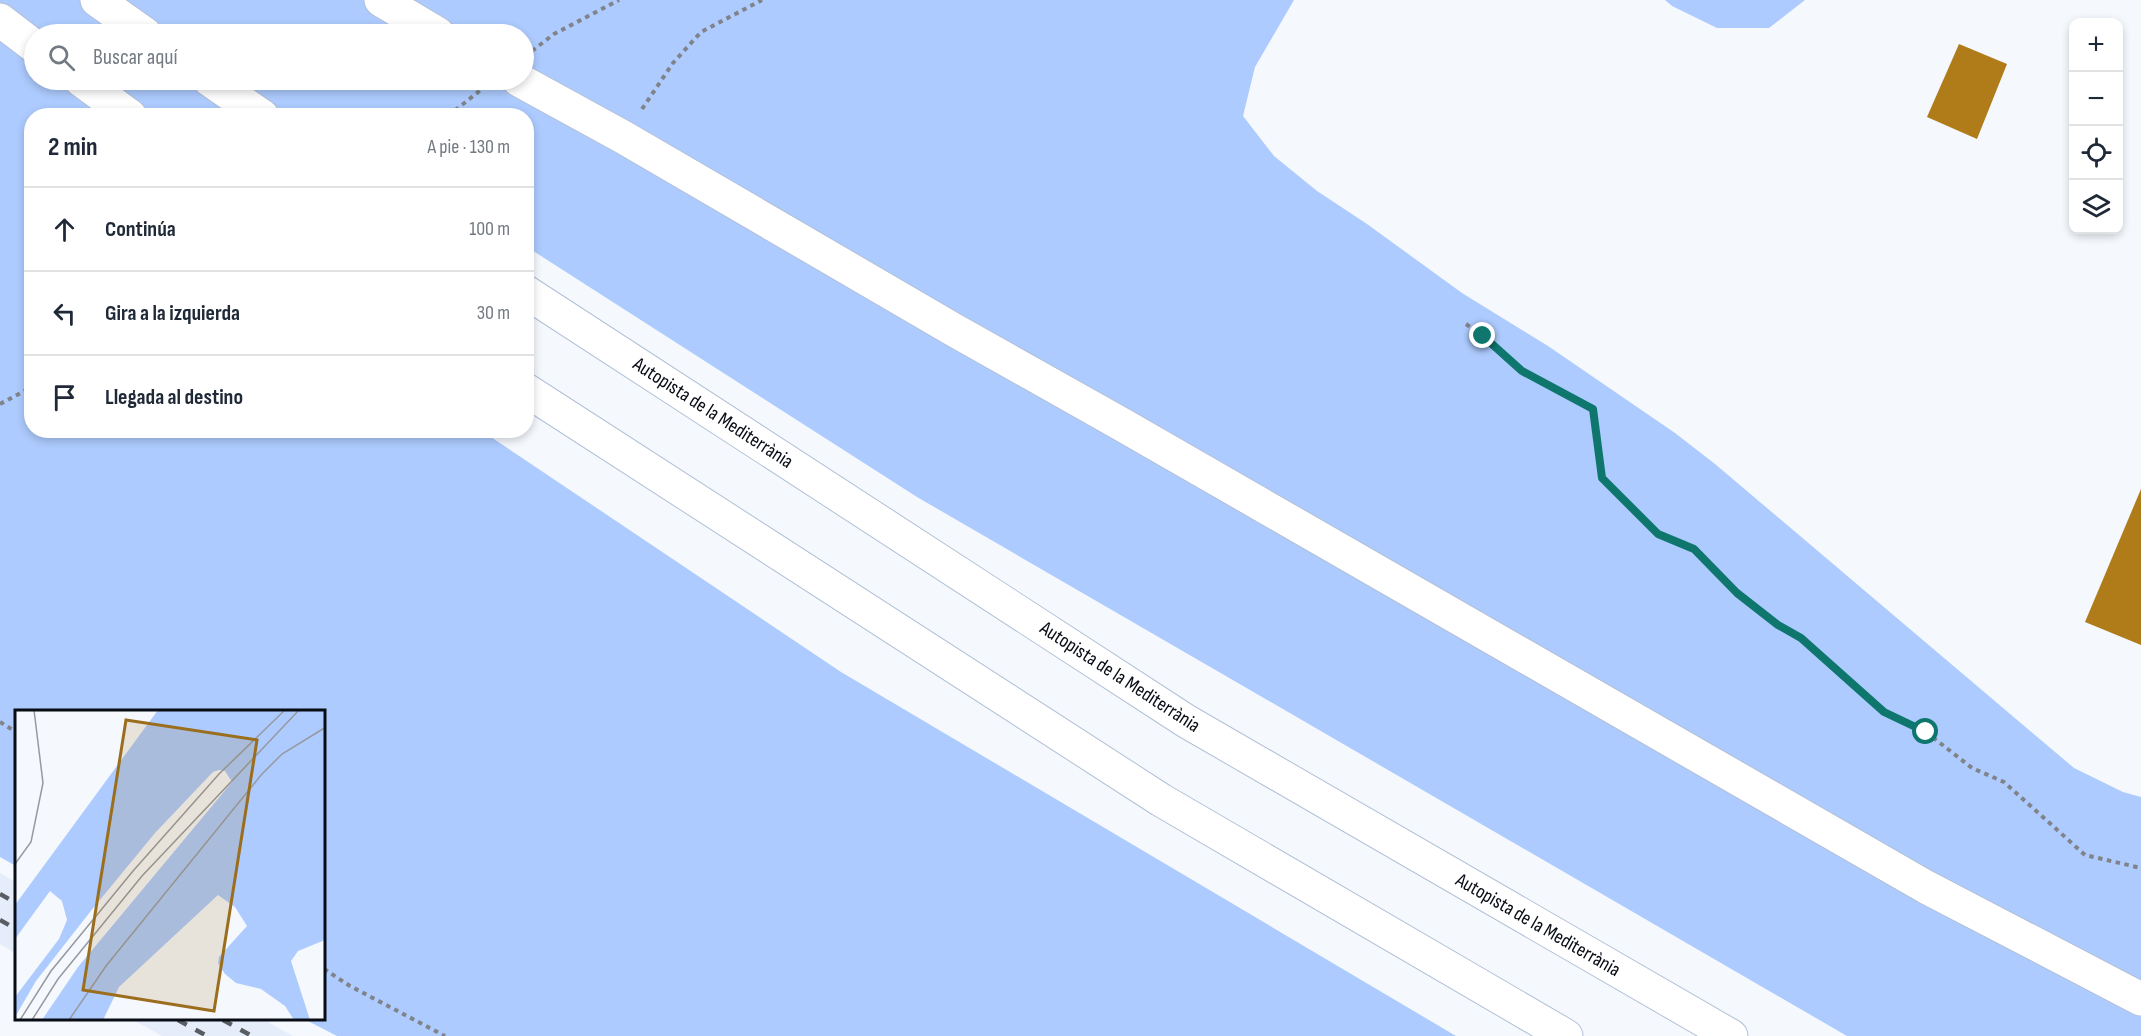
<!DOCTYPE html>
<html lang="es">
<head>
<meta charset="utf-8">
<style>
  :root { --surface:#fff; --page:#f6f6f7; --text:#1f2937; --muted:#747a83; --line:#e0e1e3 }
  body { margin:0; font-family:"Sofia Sans Condensed",sans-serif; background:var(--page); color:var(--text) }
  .controls { position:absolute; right:18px; top:18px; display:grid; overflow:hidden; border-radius:12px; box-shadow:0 3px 9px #0003 }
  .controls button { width:54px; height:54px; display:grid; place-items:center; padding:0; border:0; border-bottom:2px solid var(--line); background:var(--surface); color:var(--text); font:30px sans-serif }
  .stop { position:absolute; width:18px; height:18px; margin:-14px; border:4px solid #0f766e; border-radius:50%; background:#fff }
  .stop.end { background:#0f766e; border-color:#fff; box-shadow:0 2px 6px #0008 }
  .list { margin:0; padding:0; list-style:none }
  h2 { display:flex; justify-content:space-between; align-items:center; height:78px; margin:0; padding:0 24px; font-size:26px }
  h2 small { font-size:20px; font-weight:400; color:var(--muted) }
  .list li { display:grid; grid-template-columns:39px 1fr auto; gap:18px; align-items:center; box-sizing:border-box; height:84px; padding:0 24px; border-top:2px solid var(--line) }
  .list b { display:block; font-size:22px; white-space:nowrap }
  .list em { font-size:20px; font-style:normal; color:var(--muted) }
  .icon { flex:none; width:33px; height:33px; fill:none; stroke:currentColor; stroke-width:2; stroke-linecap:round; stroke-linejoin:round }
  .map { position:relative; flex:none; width:2141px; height:1036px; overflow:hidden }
  .search { position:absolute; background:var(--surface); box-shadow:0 3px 9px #0003; left:24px; top:24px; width:510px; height:66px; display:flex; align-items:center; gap:15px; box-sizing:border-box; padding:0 21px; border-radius:33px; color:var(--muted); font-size:22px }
  .panel { position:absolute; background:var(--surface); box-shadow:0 3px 9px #0003; left:24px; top:108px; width:510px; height:330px; border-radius:24px }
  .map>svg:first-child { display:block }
  .built { fill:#e6edfa }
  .green { fill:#adcbfe; fill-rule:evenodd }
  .building { fill:#b07c1a }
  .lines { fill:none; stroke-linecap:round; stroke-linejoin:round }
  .primary-casing { stroke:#b2c0d8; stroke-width:35 }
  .motorway-casing { stroke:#b2c0d8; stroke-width:35 }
  .path { stroke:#80848a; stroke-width:4; stroke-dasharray:4.5 4.5; stroke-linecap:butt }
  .primary { stroke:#fff; stroke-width:33 }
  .motorway { stroke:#fff; stroke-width:33 }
  .rail { stroke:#595c63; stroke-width:4.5; stroke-dasharray:10 10; stroke-linecap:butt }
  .route { stroke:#0f766e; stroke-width:8 }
  .labels { text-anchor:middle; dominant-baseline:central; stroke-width:5; stroke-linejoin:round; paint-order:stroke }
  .street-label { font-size:20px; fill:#080c14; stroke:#fff }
  .inset-road { fill:none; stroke:#969aa0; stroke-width:1.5 }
  .view { fill:#9b6e1e; fill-opacity:0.15; stroke:#9b6e1e; stroke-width:3 }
  .inset-edge { fill:none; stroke:#080c14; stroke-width:3 }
</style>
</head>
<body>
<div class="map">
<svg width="2141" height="1036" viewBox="0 0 2141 1036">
  <rect width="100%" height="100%" fill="#f5f8fd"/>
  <g class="built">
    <path d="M0 873 16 882V954L0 944Z"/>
    <path d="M133 1020H264L293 1036H162Z"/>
  </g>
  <g class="green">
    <path d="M0 0H1294L1255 67 1243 116 1274 156 1317 191 1367 224 1462 293 1548 346 1675 433 1715 464 2074 768 2123 792 2141 797V1036H1847L917 497 527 247 526 116H32V430L482 431 841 672 1456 1036H337L306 1020H324V712H16V866L0 857ZM34 34H524V80H34Z"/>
    <path d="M1665 0H1805L1769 28H1717L1672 6Z"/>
  </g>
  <g class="building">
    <path d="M1959 44 2007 64 1977 139 1927 117Z"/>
    <path d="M2141 489V645L2085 622Z"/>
  </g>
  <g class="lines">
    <defs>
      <g id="primary">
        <path d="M381 0 438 34"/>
        <path d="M519 80 623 137 954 330 1121 424 1926 887 2141 999"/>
      </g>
      <g id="motorway">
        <path d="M97 0 145 34"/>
        <path d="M0 20 34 46"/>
        <path d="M81 80 130 116"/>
        <path d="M210 80 262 116"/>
        <path d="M526 292 1186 721 1731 1036"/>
        <path d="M526 390 1161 800 1566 1036"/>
      </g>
    </defs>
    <use href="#primary" class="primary-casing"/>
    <use href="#motorway" class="motorway-casing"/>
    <g class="path">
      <path d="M532 51 554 34 619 0"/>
      <path d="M642 109 673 63 701 32 762 0"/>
      <path d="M448 116 487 85"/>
      <path d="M1466 324 1483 336 1522 371 1593 409 1602 478 1658 534 1694 549 1737 593 1778 625 1801 638 1884 712 1926 732 1972 768 2004 782 2085 855 2141 868"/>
      <path d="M0 404 32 387"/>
      <path d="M0 722 16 732"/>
      <path d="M324 969 350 986 445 1036"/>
    </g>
    <use href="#primary" class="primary"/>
    <use href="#motorway" class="motorway"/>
    <g class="rail">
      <path d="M0 894 16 903"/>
      <path d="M0 920 16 929"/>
      <path d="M178 1020 207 1036"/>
      <path d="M223 1020 252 1036"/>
    </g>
  </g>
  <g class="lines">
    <path class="route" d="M1483 336 1522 371 1593 409 1602 478 1658 534 1694 549 1737 593 1778 625 1801 638 1884 712 1926 732"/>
  </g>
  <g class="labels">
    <g class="street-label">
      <text transform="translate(713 413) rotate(33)">Autopista de la Mediterrània</text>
      <text transform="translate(1120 677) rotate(33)">Autopista de la Mediterrània</text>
      <text transform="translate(1538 925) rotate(30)">Autopista de la Mediterrània</text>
    </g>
  </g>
  <g transform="translate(15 710)">
    <rect width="310" height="310" fill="#f5f8fd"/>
    <path d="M143 0H310V230L283 241 276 251 295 310H279L270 296 246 279 221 273 210 264 203 253 204 247 232 216 220 197 203 185 104 277 88 310H27L63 257 217 72 210 61 204 60 198 62 140 123 75 202 21 271 0 307V287L44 229 52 210 47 191 35 181 0 229V195Z" fill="#adcbfe"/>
    <path class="inset-road" d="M0 154 16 132 28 73 19 0M5 310 36 261 118 161 204 64 270 0M17 310 43 269 127 166 284 0M54 310 91 256 247 64 267 44 311 17"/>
    <path class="view" d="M111 10 242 30 199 301 68 280Z"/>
    <rect width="310" height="310" class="inset-edge"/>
  </g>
</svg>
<div class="controls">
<button>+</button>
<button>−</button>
<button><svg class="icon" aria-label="locate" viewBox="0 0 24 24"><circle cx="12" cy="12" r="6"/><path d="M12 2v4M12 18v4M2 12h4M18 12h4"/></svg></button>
<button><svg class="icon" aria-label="layers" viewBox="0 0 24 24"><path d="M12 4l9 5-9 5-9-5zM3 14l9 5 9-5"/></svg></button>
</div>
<div class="stop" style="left:1926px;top:732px"></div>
<div class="stop end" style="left:1483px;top:336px"></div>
<div class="search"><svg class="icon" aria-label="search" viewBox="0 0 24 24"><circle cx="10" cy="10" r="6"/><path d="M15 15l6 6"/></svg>Buscar aquí</div>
<section class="panel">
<h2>2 min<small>A pie · 130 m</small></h2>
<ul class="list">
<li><svg class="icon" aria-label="ahead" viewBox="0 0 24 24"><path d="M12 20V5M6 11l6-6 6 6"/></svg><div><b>Continúa</b></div><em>100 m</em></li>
<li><svg class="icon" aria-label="left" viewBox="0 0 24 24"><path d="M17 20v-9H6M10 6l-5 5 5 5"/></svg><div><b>Gira a la izquierda</b></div><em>30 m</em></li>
<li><svg class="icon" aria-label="arrive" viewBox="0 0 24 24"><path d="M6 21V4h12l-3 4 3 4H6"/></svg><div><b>Llegada al destino</b></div></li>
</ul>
</section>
</div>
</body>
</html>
